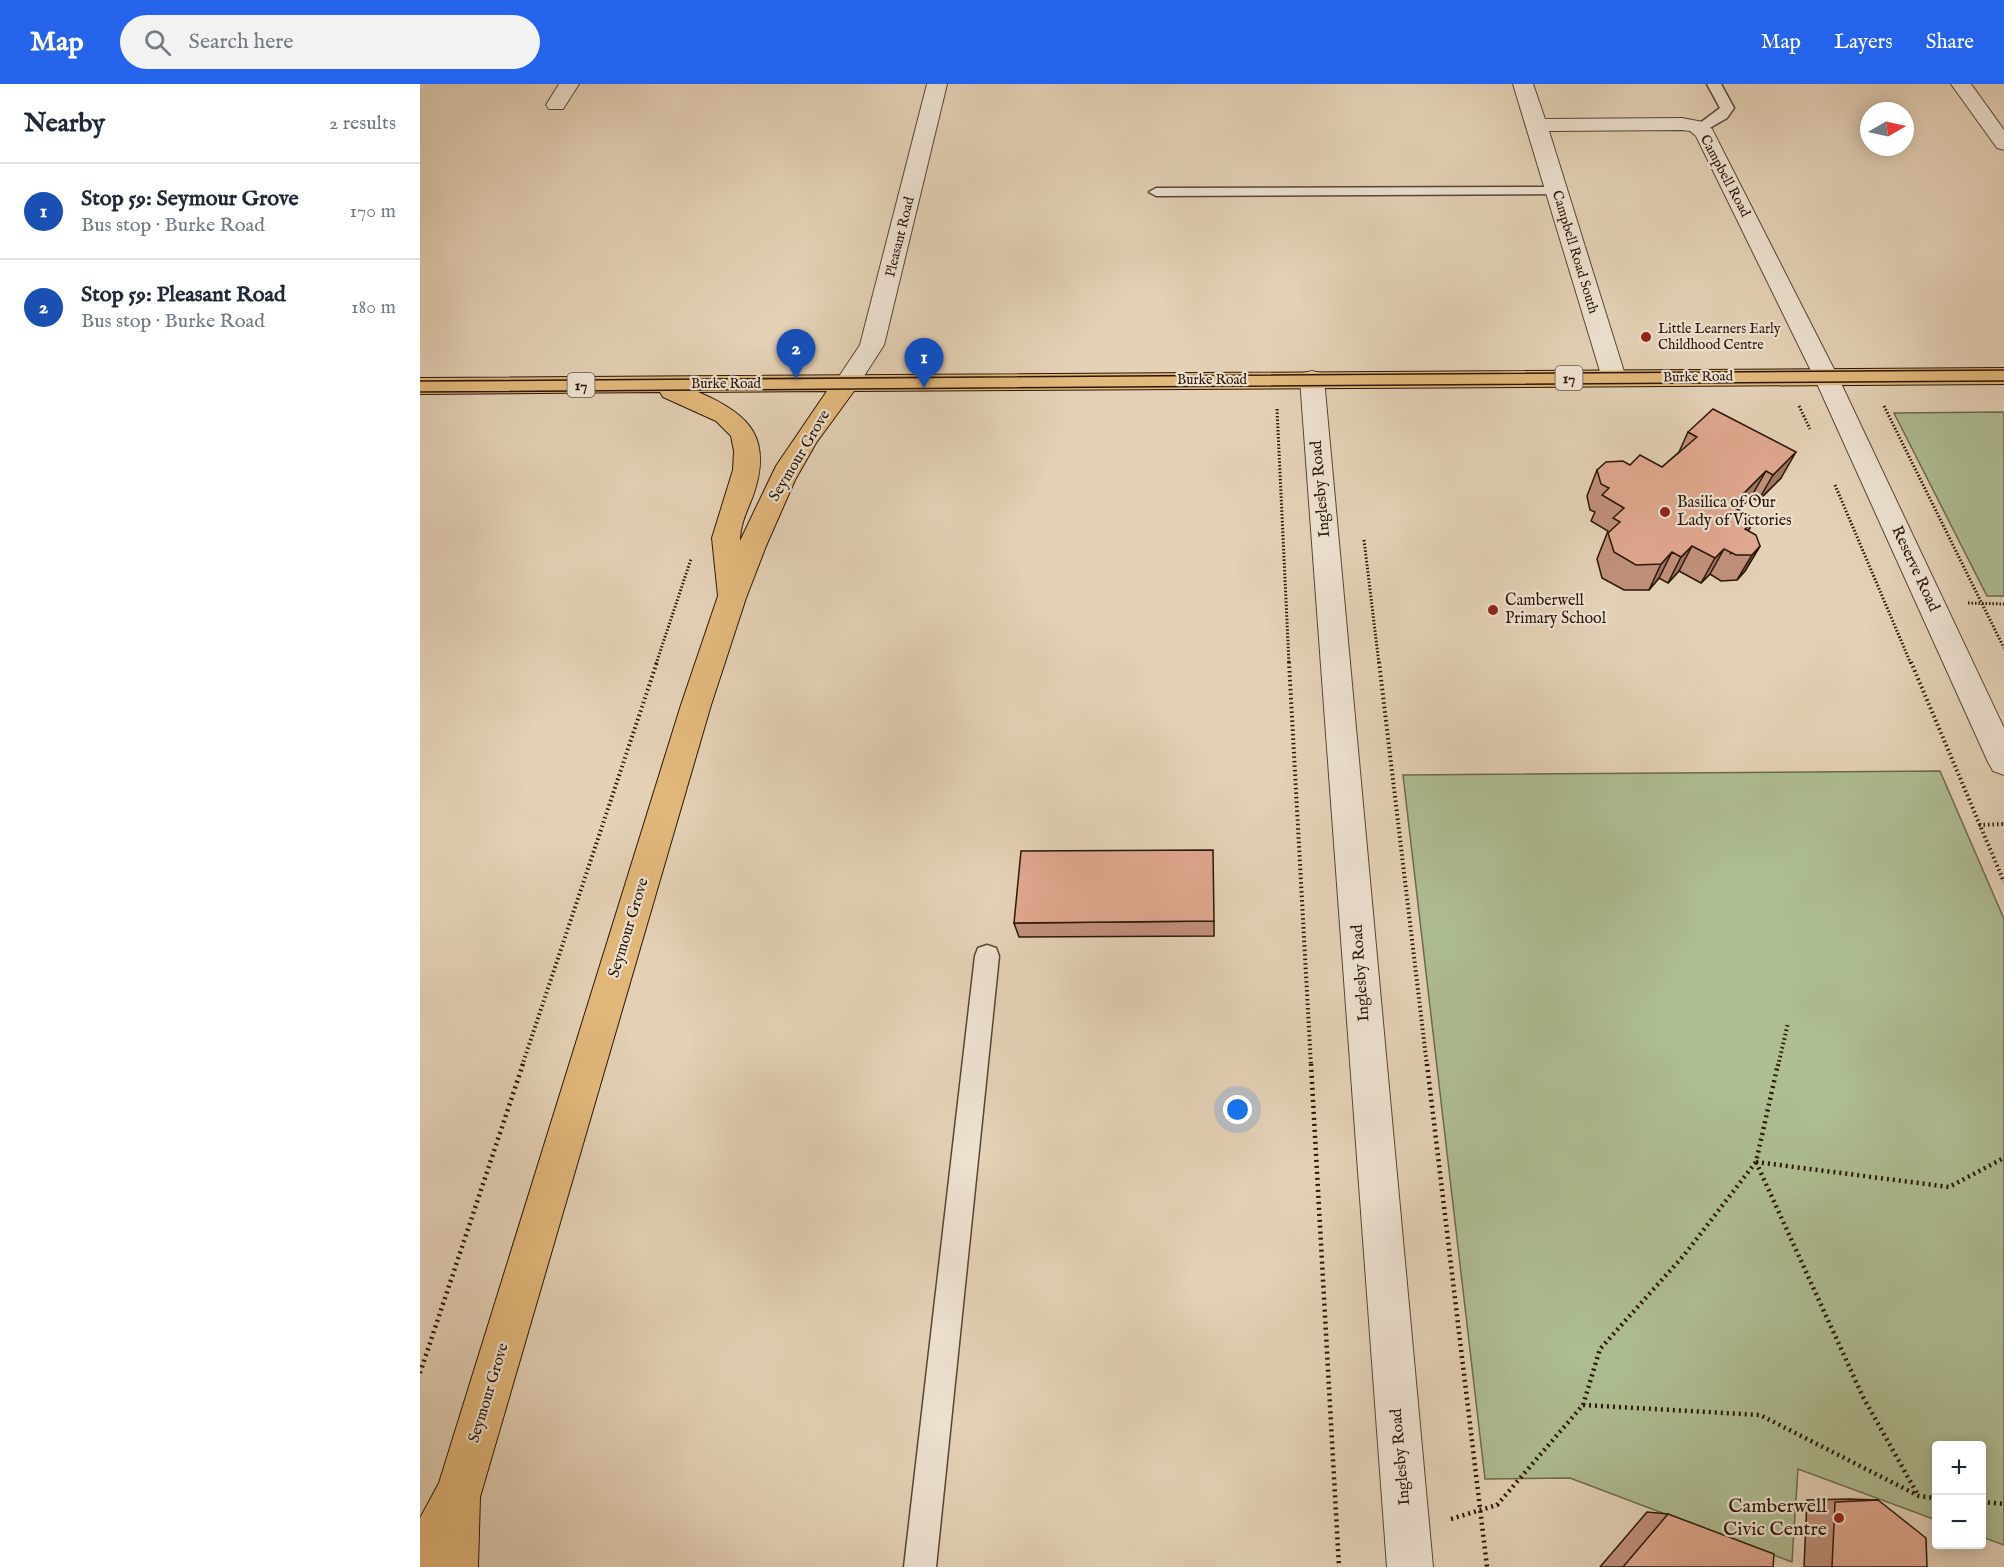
<!DOCTYPE html>
<html lang="en">
<head>
<meta charset="utf-8">
<style>
  :root { --surface:#fff; --page:#f2f2f3; --text:#1f2937; --muted:#747a83; --line:#e0e1e3; --accent:#2563eb }
  body { margin:0; font-family:"IM FELL English",serif; background:var(--page); color:var(--text) }
  .controls { position:absolute; right:18px; bottom:18px; display:grid; overflow:hidden; border-radius:6px; box-shadow:0 3px 15px #0003 }
  .controls button { width:54px; height:54px; display:grid; place-items:center; padding:0; border:0; border-bottom:2px solid var(--line); background:var(--surface); color:var(--text); font:30px sans-serif }
  .compass { position:absolute; left:1440px; top:18px; width:54px; height:54px; border-radius:50%; background:var(--surface); box-shadow:0 3px 15px #0003; rotate:81deg }
  .you { position:absolute; left:818px; top:1026px; width:21px; height:21px; margin:-15px; border:4px solid #fff; border-radius:50%; background:#1a73e8; box-shadow:0 0 0 9px #1a73e833 }
  .badge { display:grid; place-items:center; width:39px; height:39px; border-radius:50%; background:var(--accent); color:#fff; font-size:20px; font-weight:700 }
  .pin { position:absolute; translate:-50% -50px; filter:drop-shadow(0 2px 3px #0008) }
  .pin::after { content:''; position:absolute; top:32px; width:21px; height:18px; background:inherit; clip-path:polygon(0 0,100% 0,50% 100%) }
  .list { margin:0; padding:0; list-style:none }
  h2 { display:flex; justify-content:space-between; align-items:center; height:78px; margin:0; padding:0 24px; font-size:26px }
  h2 small { font-size:20px; font-weight:400; color:var(--muted) }
  .list li { display:grid; grid-template-columns:39px 1fr auto; gap:18px; align-items:center; box-sizing:border-box; height:96px; padding:0 24px; border-top:2px solid var(--line) }
  .list b { display:block; font-size:22px; white-space:nowrap }
  .list p { margin:0; font-size:20px; white-space:nowrap; color:var(--muted) }
  .list em { font-size:20px; font-style:normal; color:var(--muted) }
  .icon { flex:none; width:33px; height:33px; fill:none; stroke:currentColor; stroke-width:2; stroke-linecap:round; stroke-linejoin:round }
  .map { position:relative; flex:none; width:1584px; height:1483px; overflow:hidden }
  header { display:flex; align-items:center; gap:36px; box-sizing:border-box; height:84px; padding:0 30px; background:var(--accent); color:#fff }
  header strong { font-size:28px }
  nav { display:flex; gap:33px; margin-inline-start:auto; font-size:21px }
  .search { width:420px; height:54px; background:var(--page); display:flex; align-items:center; gap:15px; box-sizing:border-box; padding:0 21px; border-radius:33px; color:var(--muted); font-size:22px }
  main { display:flex }
  aside { flex:1; background:var(--surface) }
  .map>svg:first-child { display:block }
  .green { fill:#aebd92; stroke:#6c6a4d; stroke-width:1.5 }
  .lines { fill:none; stroke-linecap:round; stroke-linejoin:round }
  .service-casing { stroke:#584534; stroke-width:3 }
  .minor-casing { stroke:#584534; stroke-width:2 }
  .tertiary-casing { stroke:#584534; stroke-width:2 }
  .primary-casing { stroke:#2a1608; stroke-width:2 }
  .path-far2 { stroke:#2a1608; stroke-width:3; stroke-dasharray:1.5 2; stroke-linecap:butt }
  .path-far1 { stroke:#2a1608; stroke-width:4; stroke-dasharray:1.5 3; stroke-linecap:butt }
  .path { stroke:#2a1608; stroke-width:4.5; stroke-dasharray:2 4; stroke-linecap:butt }
  .service { fill:#ede1d0; fill-rule:evenodd }
  .minor { fill:#ede1d0; fill-rule:evenodd }
  .tertiary { fill:#ede1d0; fill-rule:evenodd }
  .primary { fill:#e2b87b; fill-rule:evenodd }
  .tram { stroke:#2a1608; stroke-width:1.5 }
  .wall { fill:#c1907b; stroke:#2a1608; stroke-width:1.5 }
  .shaded-wall { fill:#9d7664; stroke:#2a1608; stroke-width:1.5 }
  .building { fill:#e0a88f; stroke:#2a1608; stroke-width:1.5 }
  .poi-dot { fill:#8f2418; stroke:#ede1d0; stroke-width:2 }
  .labels { text-anchor:middle; dominant-baseline:central; stroke-width:4.5; stroke-linejoin:round; paint-order:stroke }
  .far-street-label { font-size:14px; fill:#2a1608; stroke:#ede1d0 }
  .far-poi-label { font-size:14px; fill:#2a1608; stroke:#ede1d0; text-anchor:start }
  .shield { fill:#ede1d0; stroke:#645344; stroke-width:1.5 }
  .shield-label { font-size:15px; font-weight:bold; fill:#2a1608 }
  .street-label { font-size:16px; fill:#2a1608; stroke:#ede1d0 }
  .poi-label { font-size:16px; fill:#2a1608; stroke:#ede1d0; text-anchor:start }
  .near-poi-label { font-size:20px; fill:#2a1608; stroke:#ede1d0; text-anchor:end }
</style>
</head>
<body>
<header>
<strong>Map</strong>
<div class="search"><svg class="icon" aria-label="search" viewBox="0 0 24 24"><circle cx="10" cy="10" r="6"/><path d="M15 15l6 6"/></svg>Search here</div>
<nav><a>Map</a><a>Layers</a><a>Share</a></nav>
</header>
<main>
<aside>
<h2>Nearby<small>2 results</small></h2>
<ul class="list">
<li><span class="badge" style="background:#1a4fb4">1</span><div><b>Stop 59: Seymour Grove</b><p>Bus stop · Burke Road</p></div><em>170 m</em></li>
<li><span class="badge" style="background:#1a4fb4">2</span><div><b>Stop 59: Pleasant Road</b><p>Bus stop · Burke Road</p></div><em>180 m</em></li>
</ul>
</aside>
<div class="map">
<svg width="1584" height="1483" viewBox="0 0 1584 1483">
  <rect width="100%" height="100%" fill="#e4d1b6"/>
  <filter id="stains"><feTurbulence type="fractalNoise" baseFrequency=".00333" numOctaves="4"/><feColorMatrix values="0 0 0 0 .2 0 0 0 0 .09 0 0 0 0 .02 0 0 0 .5 -.17"/></filter>
  <radialGradient id="worn" r=".72"><stop offset=".6" stop-color="#630" stop-opacity="0"/><stop offset="1" stop-color="#630" stop-opacity=".3"/></radialGradient>
  <g class="green">
    <path d="M1584 328V512H1567L1474 329Z"/>
    <path d="M1520 687 1584 835V1461L1562 1453V1362H1516V1436L1378 1385 1372 1478 1150 1394 1065 1395 983 691Z"/>
  </g>
  <g class="lines">
    <defs>
      <g id="service">
        <path d="M1287 0H1301L1314 24 1307 34 1281 49 1276 48 1274 45 1276 42 1300 24Z"/>
        <path d="M1137 103 1142 104 1144 107 1142 110 736 112 729 108 736 104Z"/>
        <path d="M567 861 576 864 579 872 516 1483H484L555 872 558 864Z"/>
      </g>
      <g id="minor">
        <path d="M139 0H159L143 25H129L126 21Z"/>
        <path d="M1093 0H1113L1125 35 1262 34 1283 38 1292 45 1418 293 1584 644V691L1573 687 1568 678 1394 293 1276 52 1270 47 1262 46 1129 47 1206 294 1203 300 1194 302 1185 300 1182 294Z"/>
        <path d="M1531 0H1551L1584 46V66L1577 64Z"/>
        <path d="M892 287 901 289 904 295 1013 1483H967L880 295 883 289Z"/>
      </g>
      <path id="tertiary" d="M507 0H527L464 261 435 306 426 308 417 306 414 300 440 261Z"/>
      <path id="primary" d="M1584 284V300L434 307 396 359 375 396 346 462 326 514 291 621 60 1413 58 1483H0V1434L19 1399 261 621 298 512 292 454 313 386 314 367 311 352 296 337 243 313 240 308 0 310V294ZM407 307 356 382 320 457C320 441 327 427 333 412 353 354 330 330 278 308Z"/>
    </defs>
    <use href="#service" class="service-casing"/>
    <use href="#minor" class="minor-casing"/>
    <use href="#tertiary" class="tertiary-casing"/>
    <use href="#primary" class="primary-casing"/>
    <g class="path-far2">
      <path d="M1379 322 1390 345"/>
      <path d="M1464 322 1584 564"/>
      <path d="M857 325 869 580"/>
      <path d="M1415 401 1491 580"/>
      <path d="M944 456 959 580"/>
      <path d="M1548 519 1584 520"/>
      <path d="M236 580 271 475"/>
    </g>
    <g class="path-far1">
      <path d="M869 578 891 982"/>
      <path d="M959 578 1007 982"/>
      <path d="M1491 578 1584 798"/>
      <path d="M1559 741 1584 740"/>
      <path d="M102 982 237 578"/>
      <path d="M1358 982 1368 939"/>
    </g>
    <g class="path">
      <path d="M891 980 919 1483"/>
      <path d="M1007 980 1067 1483"/>
      <path d="M1336 1078 1443 1313 1498 1411"/>
      <path d="M1336 1078 1529 1103 1584 1074"/>
      <path d="M0 1289 103 980"/>
      <path d="M1163 1321 1180 1265 1265 1170 1336 1078 1358 980"/>
      <path d="M1562 1418 1584 1420"/>
      <path d="M1031 1435 1077 1421 1163 1321 1340 1331 1499 1412 1516 1414"/>
    </g>
    <use href="#service" class="service"/>
    <use href="#minor" class="minor"/>
    <use href="#tertiary" class="tertiary"/>
    <use href="#primary" class="primary"/>
    <g class="tram">
      <path d="M0 297 1584 286"/>
      <path d="M0 308 1584 297"/>
    </g>
  </g>
  <g class="wall">
    <path d="M1268 348 1361 394 1338 417 1331 413 1318 426 1335 435 1328 447 1340 462 1325 487 1317 496 1301 497 1290 490 1281 499 1259 487 1248 499 1239 494 1229 506H1204L1182 494 1177 475 1188 447 1171 437 1175 428 1170 426 1167 412 1177 386 1210 381 1242 383 1259 368Z"/>
    <path d="M794 837V852L599 853 594 839Z"/>
    <path d="M1429 1415 1458 1416 1507 1483H1384L1387 1416Z"/>
    <path d="M1227 1428 1248 1430 1353 1483H1180Z"/>
  </g>
  <g class="shaded-wall">
    <path d="M1376 368 1361 394 1338 417 1353 391Z"/>
    <path d="M1346 387 1331 413 1297 447 1311 422Z"/>
    <path d="M1335 435 1320 461 1310 470 1325 445Z"/>
    <path d="M1272 462 1259 487 1248 499 1261 473Z"/>
    <path d="M1340 462 1325 487 1317 496 1332 471Z"/>
    <path d="M1304 465 1290 490 1281 499 1295 474Z"/>
    <path d="M1252 468 1239 494 1229 506 1241 480Z"/>
  </g>
  <g class="building">
    <path d="M1293 325 1376 368 1353 391 1346 387 1311 422 1335 435 1325 445 1336 451 1340 462 1332 471H1316L1304 465 1295 474 1272 462 1261 473 1252 468 1241 480 1216 481 1194 468 1188 449 1200 438 1193 434 1204 424 1182 411 1189 404 1181 400 1177 386 1186 378 1203 377 1210 381 1220 371 1242 383 1277 353 1268 348Z"/>
    <path d="M793 766 794 837 594 839 601 767Z"/>
    <path d="M1458 1416 1506 1454 1507 1483H1412L1415 1418Z"/>
    <path d="M1248 1430 1354 1470 1353 1483H1203Z"/>
  </g>
  <g class="poi-dot">
    <circle cx="1226" cy="253" r="6"/>
    <circle cx="1245" cy="428" r="6"/>
    <circle cx="1073" cy="526" r="6"/>
    <circle cx="1419" cy="1434" r="6"/>
  </g>
  <g class="labels">
    <g class="far-street-label">
      <text transform="translate(1305 92) rotate(62)">Campbell Road</text>
      <text transform="translate(480 153) rotate(-76)">Pleasant Road</text>
      <text transform="translate(1155 168) rotate(73)">Campbell Road South</text>
      <text transform="translate(1278 293) rotate(-1)">Burke Road</text>
      <text x="792" y="296">Burke Road</text>
      <text x="306" y="300">Burke Road</text>
    </g>
    <g class="far-poi-label">
      <text x="1238" y="245">Little Learners Early<tspan x="1238" dy="16">Childhood Centre</tspan></text>
    </g>
    <g class="shield">
      <rect x="1135.5" y="282" width="27" height="24" rx="4.5"/>
      <rect x="147.5" y="289" width="27" height="24" rx="4.5"/>
    </g>
    <g class="shield-label">
      <text x="1149" y="294">17</text>
      <text x="161" y="301">17</text>
    </g>
    <g class="street-label">
      <text transform="translate(380 372) rotate(-59)">Seymour Grove</text>
      <text transform="translate(901 405) rotate(-95)">Inglesby Road</text>
      <text transform="translate(1495 485) rotate(65)">Reserve Road</text>
      <text transform="translate(209 844) rotate(-73)">Seymour Grove</text>
      <text transform="translate(941 889) rotate(-94)">Inglesby Road</text>
      <text transform="translate(69 1309) rotate(-73)">Seymour Grove</text>
      <text transform="translate(981 1373) rotate(-95)">Inglesby Road</text>
    </g>
    <g class="poi-label">
      <text x="1257" y="419">Basilica of Our<tspan x="1257" dy="18">Lady of Victories</tspan></text>
      <text x="1085" y="517">Camberwell<tspan x="1085" dy="18">Primary School</tspan></text>
    </g>
    <g class="near-poi-label">
      <text x="1407" y="1422">Camberwell<tspan x="1407" dy="23">Civic Centre</tspan></text>
    </g>
  </g>
  <rect width="100%" height="100%" filter="url(#stains)"/>
  <rect width="100%" height="100%" fill="url(#worn)"/>
</svg>
<div class="controls">
<button>+</button>
<button>−</button>
</div>
<svg class="compass" viewBox="-18 -18 36 36"><path d="M0-13l5 13h-10z" fill="#e53935"/><path d="M0 13l5-13h-10z" fill="#747a83"/></svg>
<div class="you"></div>
<div class="pin badge" style="left:504px;top:304px;background:#1a4fb4">1</div>
<div class="pin badge" style="left:376px;top:295px;background:#1a4fb4">2</div>
</div>
</main>
</body>
</html>
